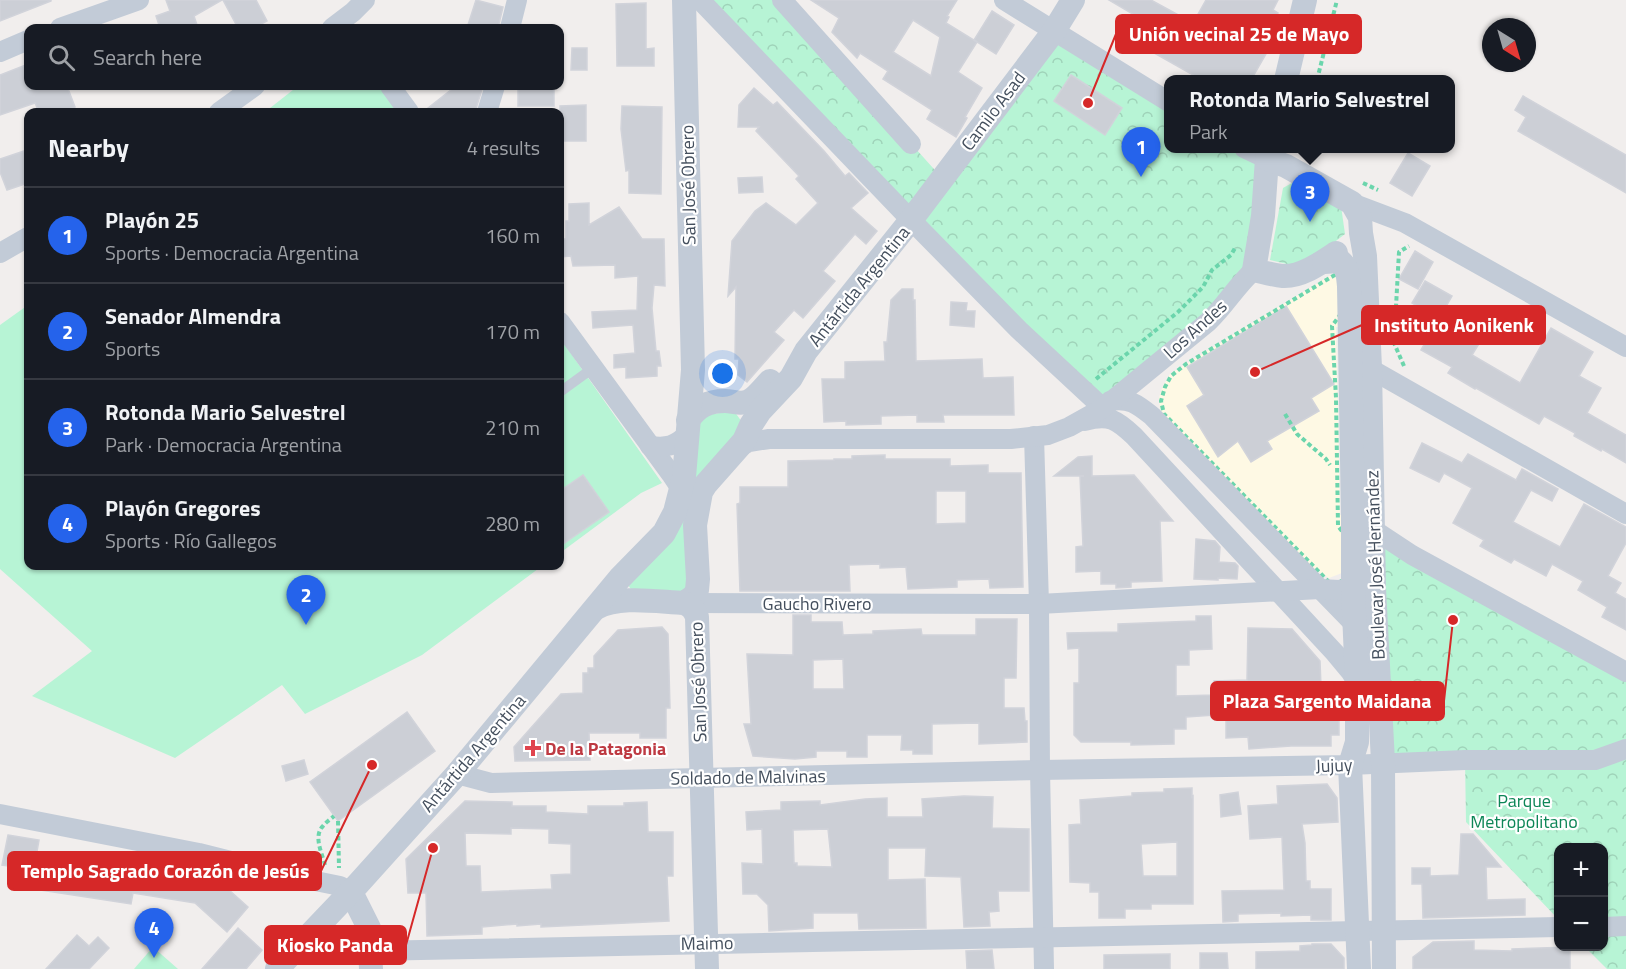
<!DOCTYPE html>
<html lang="en">
<head>
<meta charset="utf-8">
<style>
  :root { --surface:#171b24; --page:#242831; --text:#f1f3f6; --muted:#9ea1a6; --line:#363941; --accent:#2563eb }
  body { margin:0; font-family:"Titillium Web",sans-serif; background:var(--page); color:var(--text) }
  .controls { position:absolute; right:18px; bottom:18px; display:grid; overflow:hidden; border-radius:12px; box-shadow:0 2px 4px #0004 }
  .controls button { width:54px; height:54px; display:grid; place-items:center; padding:0; border:0; border-bottom:2px solid var(--line); background:var(--surface); color:var(--text); font:30px sans-serif }
  .compass { position:absolute; left:1482px; top:18px; width:54px; height:54px; border-radius:50%; background:var(--surface); box-shadow:0 2px 4px #0004; rotate:143deg }
  .you { position:absolute; left:723px; top:374px; width:21px; height:21px; margin:-15px; border:4px solid #fff; border-radius:50%; background:#1a73e8; box-shadow:0 0 0 9px #1a73e833 }
  .badge { display:grid; place-items:center; width:39px; height:39px; border-radius:50%; background:var(--accent); color:#fff; font-size:20px; font-weight:700 }
  .pin { position:absolute; translate:-50% -50px; filter:drop-shadow(0 2px 3px #0008) }
  .pin::after { content:''; position:absolute; top:32px; width:21px; height:18px; background:inherit; clip-path:polygon(0 0,100% 0,50% 100%) }
  .popup { position:absolute; left:1164px; top:75px; width:291px; height:78px; box-sizing:border-box; display:grid; place-content:center; border-radius:12px; background:var(--surface); filter:drop-shadow(0 2px 4px #0005); font-size:20px; white-space:nowrap; color:var(--muted) }
  .popup b { font-size:22px; color:var(--text) }
  .popup::after { content:''; position:absolute; left:50%; top:100%; margin-left:-12px; border:12px solid transparent; border-top-color:var(--surface) }
  .list { margin:0; padding:0; list-style:none }
  h2 { display:flex; justify-content:space-between; align-items:center; height:78px; margin:0; padding:0 24px; font-size:26px }
  h2 small { font-size:20px; font-weight:400; color:var(--muted) }
  .list li { display:grid; grid-template-columns:39px 1fr auto; gap:18px; align-items:center; box-sizing:border-box; height:96px; padding:0 24px; border-top:2px solid var(--line) }
  .list b { display:block; font-size:22px; white-space:nowrap }
  .list p { margin:0; font-size:20px; white-space:nowrap; color:var(--muted) }
  .list em { font-size:20px; font-style:normal; color:var(--muted) }
  .icon { flex:none; width:33px; height:33px; fill:none; stroke:currentColor; stroke-width:2; stroke-linecap:round; stroke-linejoin:round }
  .map { position:relative; flex:none; width:1626px; height:969px; overflow:hidden }
  .search { position:absolute; background:var(--surface); box-shadow:0 2px 4px #0004; left:24px; top:24px; width:540px; height:66px; display:flex; align-items:center; gap:15px; box-sizing:border-box; padding:0 21px; border-radius:12px; color:var(--muted); font-size:22px }
  .panel { position:absolute; background:var(--surface); box-shadow:0 2px 4px #0004; left:24px; top:108px; width:540px; height:462px; border-radius:12px }
  .map>svg:first-child { display:block }
  .commercial { fill:#fef9e4 }
  .grass { fill:#b7f4d5 }
  .park { fill:url(#park-crowns) }
  .building { fill:#cccfd6; stroke:#d1d3da; stroke-width:1.5; fill-rule:evenodd }
  .lines { fill:none; stroke-linecap:round; stroke-linejoin:round }
  .path { stroke:#6bd5ac; stroke-width:4; stroke-dasharray:4.5 3; stroke-linecap:butt }
  .service { stroke:#c2cbd7; stroke-width:10 }
  .minor { stroke:#c2cbd7; stroke-width:20 }
  .tertiary { stroke:#c2cbd7; stroke-width:24 }
  .health-dot { fill:#e0444e; stroke:#fff; stroke-width:2 }
  .labels { text-anchor:middle; dominant-baseline:central; stroke-width:4.5; stroke-linejoin:round; paint-order:stroke }
  .street-label { font-size:18px; fill:#444f5d; stroke:#fff }
  .health-label { font-size:18px; font-weight:bold; fill:#be3a42; stroke:#fff; text-anchor:start }
  .park-label { font-size:18px; fill:#0d8657; stroke:#fff }
  .leader { fill:none; stroke:#d62828; stroke-width:2 }
  .callout-dot { fill:#d62828; stroke:#fff; stroke-width:2 }
  .callout { fill:#d62828; stroke:#d62828; stroke-width:2 }
  .callout-label { font-size:20px; text-anchor:middle; font-weight:bold; fill:#fff }
</style>
</head>
<body>
<div class="map">
<svg width="1626" height="969" viewBox="0 0 1626 969">
  <defs>
    <pattern id="park-crowns" width="20" height="18" patternUnits="userSpaceOnUse" patternTransform="scale(1.5)"><rect width="20" height="18" fill="#b7f4d5"/><path d="M2 6a3 3 0 1 1 6 0M12 15a3 3 0 1 1 6 0" fill="none" stroke="#9fd3b9"/></pattern>
  </defs>
  <rect width="100%" height="100%" fill="#f1eeed"/>
  <path class="commercial" d="M1331 275 1341 281 1342 327H1336L1340 515H1347L1342 573 1329 578 1316 570 1163 417 1160 408 1159 398 1162 388 1170 374Z"/>
  <g class="grass">
    <path d="M298 86H379L398 112H265Z"/>
    <path d="M28 305V566H542L422 655 305 714 282 685 175 758 32 696 92 651 0 569V325Z"/>
    <path d="M560 338 662 483 641 493 560 553Z"/>
    <path d="M734 411 742 422 743 432 709 468 691 570 685 594 635 595 628 585 665 543 699 416Z"/>
    <path d="M153 947 178 969H134Z"/>
  </g>
  <g class="park">
    <path d="M700 0H782L942 178 1054 31 1169 102V148L1244 149 1267 159 1254 270 1103 408Z"/>
    <path d="M1297 180 1341 206 1345 234 1319 254 1291 265 1270 260 1283 188Z"/>
    <path d="M1374 529 1626 672V969H1607L1585 947 1604 946V848H1558V919L1466 822 1465 760 1383 762Z"/>
  </g>
  <g class="building">
    <path d="M0 0H51V1L0 21Z"/>
    <path d="M166 0H222L194 16 198 28H160L156 16 170 11Z"/>
    <path d="M223 0H256L267 21 254 28H238Z"/>
    <path d="M476 0 503 7 498 28H467Z"/>
    <path d="M811 0H957L947 16 949 17 946 23 977 42 958 72 982 88 965 117 967 118 956 137 927 119 932 110 883 79 888 71 860 53 857 58 832 32 839 18ZM913 20 940 37 931 76 893 52Z"/>
    <path d="M1109 0H1151L1193 23 1206 0H1278L1273 10 1278 13 1265 35 1274 40 1251 80H1202L1131 40 1143 20Z"/>
    <path d="M646 3V49L654 48V66H617L616 4Z"/>
    <path d="M992 11 1014 25 996 54 974 40Z"/>
    <path d="M572 48H587V70H571Z"/>
    <path d="M28 64V86H67L75 107 58 112H39L35 103 0 115V75Z"/>
    <path d="M1071 75 1122 108 1105 135 1054 101Z"/>
    <path d="M456 86H483L475 112H423Z"/>
    <rect x="518" y="86" width="36" height="20"/>
    <path d="M754 88 773 105 777 102 824 151 845 176 849 173 868 193 851 208 877 231 866 244 855 234 823 271 835 281 803 318 794 310 774 332 784 340 747 382 738 375 739 359H735L736 287 728 296 732 241 755 211 766 203 796 225 818 203 796 179 799 176 756 131 759 127H738L739 105Z"/>
    <path d="M1523 96 1626 155V193L1518 131 1526 117 1515 110Z"/>
    <path d="M586 105V141H560V106Z"/>
    <path d="M622 106 662 107 661 194 629 193V170L626 171 621 129Z"/>
    <path d="M24 151 28 163V183L7 190 0 172V159Z"/>
    <path d="M1408 153 1430 166 1412 196 1390 183Z"/>
    <path d="M762 177 763 192 739 193 738 178Z"/>
    <path d="M589 203V225L619 207 642 239H664L665 286 654 285 652 308 656 351H659L661 366H657V376L626 378V367L614 368V355L635 353 633 325 593 328 592 312 637 310 638 276 615 278V265L573 266 571 256 560 257V239H566V221H569V204Z"/>
    <path d="M1415 251 1433 262 1418 289 1399 279Z"/>
    <path d="M1425 281 1452 296 1439 319 1480 342 1472 355 1520 383 1551 328 1593 352 1579 376 1601 388 1587 413 1626 435V463L1602 449 1601 451 1574 436 1575 433 1544 416 1539 424 1476 388 1475 389 1448 373 1452 367 1421 350 1439 319 1412 303Z"/>
    <path d="M902 289H913V300H915L916 361 982 359 983 378 1013 377 1014 415H943L944 422H917V415L881 416V424L846 425V421L824 422 822 379H845V362L885 361 884 342H887L891 300Z"/>
    <path d="M951 302 967 303 966 311H975L974 327 950 325Z"/>
    <path d="M1286 306 1334 384 1311 398 1319 411 1267 441 1272 449 1251 462 1238 441 1218 457 1187 406 1204 395 1187 367Z"/>
    <path d="M1422 443 1462 463 1468 454 1516 480 1522 469 1558 489 1552 501 1531 490 1513 522 1560 547 1584 504 1626 527V543L1608 576 1621 583 1615 593 1626 599V630L1602 617 1607 607 1578 590 1583 581 1552 564 1546 576 1514 559 1511 563 1480 546 1484 540 1453 523 1472 488 1444 473 1439 482 1410 468Z"/>
    <path d="M885 455V459H950V466L988 465V473H1021L1023 587 990 588 989 579 957 580V587L908 589 906 567 880 568V564L849 565 850 591H740L737 504 740 503V487H788V461L834 460V459H852V456ZM936 491H966V523L936 524Z"/>
    <path d="M1092 456V476L1134 475 1173 521H1160L1162 581 1131 582V587L1116 588V584H1101V571L1076 572V547L1083 546 1080 476H1084H1054L1078 457Z"/>
    <path d="M583 475 609 512 560 546V491Z"/>
    <path d="M1196 539 1215 541 1220 547 1219 562 1235 563 1238 566 1237 579 1218 578V580L1194 579Z"/>
    <path d="M793 615H811V622H842L843 635 873 634V631L921 629 922 635H976V619H1017L1016 678H1004V708H1024L1025 721H1027V742L979 744V723L932 724V754H913V750H901L902 735H867V757H847V751H816V757L795 759 753 756 744 724H751L747 654 793 655ZM843 659 844 689H813V660Z"/>
    <path d="M1196 616H1211L1212 649 1189 650V665H1176V696L1215 695 1214 681 1247 680 1248 628 1292 629 1320 661 1322 713 1339 714V735H1331V746H1291L1249 749 1248 737 1226 738V720H1216L1215 715 1186 717V729H1174V744L1131 745V742H1081L1074 735V683H1079V648L1068 649 1067 633 1118 632V624L1196 621Z"/>
    <path d="M662 627 668 634 670 708H666V738H640V733H589L590 760 515 761 514 747 561 694 583 693V673H588V668H594V656L618 630Z"/>
    <path d="M407 712 435 751 338 821 310 782Z"/>
    <path d="M304 760 308 774 286 781 282 766Z"/>
    <path d="M1327 784 1337 798 1338 822 1302 824 1305 843 1306 881H1310V889H1331V920H1311V915L1281 916V913L1238 914V921L1223 922 1222 891 1284 890 1282 837 1250 839 1248 806 1278 804 1277 786Z"/>
    <path d="M1192 788V797L1193 796V904H1151V909H1125V918H1099V892H1090V883L1070 882 1069 825 1081 824 1080 800 1132 796V793L1164 792V789ZM1177 842V876H1143L1141 844Z"/>
    <path d="M1238 792 1241 814 1221 817 1220 795Z"/>
    <path d="M964 796 993 797 992 828 1029 829V891H998L999 911 989 912 990 926 964 927 961 877 925 876 926 848H888V880L925 879 926 928 859 929 858 913H813V928L769 931 768 905 757 894H743L742 863 763 864 762 829 747 830 746 812 781 810V802L820 801V805L865 799 887 798V817H923L922 799ZM828 829 832 867 797 866V863H794L793 830Z"/>
    <path d="M465 801 512 802V806H546V812L588 814V806H624V803L647 802 648 832H673V876H667L669 921 541 927V924L517 926V924L482 927V934L427 936 426 893H408L406 859ZM511 828 549 829V843L571 844V874L551 875 552 889 481 892 480 866H466L465 833 511 834Z"/>
    <path d="M1461 834H1473L1501 867H1486L1487 900 1525 899V915L1423 918 1422 884H1412V868H1430V876L1459 875Z"/>
    <path d="M8 835 39 840 36 857 138 873 140 861 210 873 248 907 227 932 195 903 133 893 131 904 28 888 31 869 2 865Z"/>
    <path d="M238 928 262 950 246 969H202Z"/>
    <path d="M77 935 89 946 98 937 109 948 89 969H46Z"/>
    <path d="M1474 941V950L1512 951V949L1570 947V969H1413V957L1433 942Z"/>
    <path d="M1312 944H1331L1344 958V969H1256V952L1300 951V946L1312 945Z"/>
    <path d="M992 950 994 969H967L966 951Z"/>
    <path d="M1200 953H1227L1228 969H1200Z"/>
    <path d="M1170 954V969H1104V955Z"/>
  </g>
  <g class="lines">
    <g class="path">
      <path d="M1317 80 1337 0"/>
      <path d="M1363 183 1378 190"/>
      <path d="M1338 273 1344 277 1345 308 1332 326 1336 398 1338 526 1350 542V576L1338 583H1330L1164 414 1161 401 1165 387 1171 376 1186 364Z"/>
      <path d="M1404 366 1394 343 1399 252 1409 246"/>
      <path d="M1096 379 1178 312 1203 287 1212 270 1231 255 1235 248"/>
      <path d="M1285 414 1297 434 1326 459 1330 465"/>
      <path d="M338 821 339 868"/>
      <path d="M325 865C322 853 313 836 323 826 326 822 331 819 334 816"/>
    </g>
    <path class="service" d="M560 392 593 368"/>
    <g class="minor">
      <path d="M700 0 911 220 1019 330 1103 408"/>
      <path d="M782 0 911 144"/>
      <path d="M1004 0 1169 102"/>
      <path d="M60 28 139 0"/>
      <path d="M332 28 353 12 365 0"/>
      <path d="M510 28 517 0"/>
      <path d="M0 52 28 40"/>
      <path d="M390 86 409 112"/>
      <path d="M219 112 255 86"/>
      <path d="M487 112 495 86"/>
      <path d="M1244 148 1267 159"/>
      <path d="M1352 203 1405 223 1626 347"/>
      <path d="M0 253 28 237"/>
      <path d="M560 322 671 474 681 489"/>
      <path d="M1360 363 1626 514"/>
      <path d="M1110 401C1130 398 1137 404 1152 416L1360 630"/>
      <path d="M1085 421C1109 414 1117 420 1134 436L1335 653 1350 671 1357 682"/>
      <path d="M1034 436 1039 604 1040 770 1044 969"/>
      <path d="M650 446C668 448 674 446 687 435"/>
      <path d="M736 449 749 442 769 439H1011L1048 435 1069 427 1103 408 1208 322C1226 305 1236 286 1254 270"/>
      <path d="M1362 522 1412 555 1626 672"/>
      <path d="M684 603 1039 604 1320 589 1339 590 1363 587 1366 585"/>
      <path d="M457 774 491 783 1040 770 1350 765 1465 760H1595L1626 749"/>
      <path d="M0 814 199 853 286 875 340 886 351 892"/>
      <path d="M1604 927 1626 926"/>
      <path d="M370 951 1558 927"/>
    </g>
    <g class="tertiary">
      <path d="M1286 80 1305 0"/>
      <path d="M1270 148 1267 159 1263 216 1254 270C1263 272 1273 275 1283 276 1301 277 1321 263 1336 253"/>
      <path d="M1267 159 1286 166 1352 203 1360 217 1361 233 1365 256 1370 368 1374 588 1383 762 1384 969"/>
      <path d="M1324 262 1340 261C1348 268 1348 276 1349 286L1353 517V589L1357 682V742L1350 765 1359 969"/>
      <path d="M688 420C698 406 708 401 725 401 733 401 741 405 749 401 757 397 764 387 770 381"/>
      <path d="M684 603 694 596 697 590 698 579 695 525 701 492 706 484 744 441 751 425 760 411 791 378 806 351 911 220 1054 31 1073 0"/>
      <path d="M596 608C619 595 658 602 684 603 691 606 694 609 697 617L707 969"/>
      <path d="M351 892 369 928 371 969"/>
      <path d="M277 969 358 884 457 774 620 578 664 533 675 512 684 477 693 370 684 0"/>
    </g>
  </g>
  <path class="health-dot" d="M530 739h6v6h6v6h-6v6h-6v-6h-6v-6h6z"/>
  <g class="labels">
    <g class="street-label">
      <text transform="translate(993 111) rotate(-53)">Camilo Asad</text>
      <text transform="translate(688 185) rotate(-91)">San José Obrero</text>
      <text transform="translate(859 286) rotate(-51)">Antártida Argentina</text>
      <text transform="translate(1195 329) rotate(-42)">Los Andes</text>
      <text transform="translate(1375 565) rotate(-92)">Boulevar José Hernández</text>
      <text x="817" y="603">Gaucho Rivero</text>
      <text transform="translate(698 682) rotate(-92)">San José Obrero</text>
      <text transform="translate(473 753) rotate(-49)">Antártida Argentina</text>
      <text transform="translate(1334 765) rotate(-2)">Jujuy</text>
      <text transform="translate(748 777) rotate(-1)">Soldado de Malvinas</text>
      <text transform="translate(707 943) rotate(-1)">Maimo</text>
    </g>
    <g class="health-label">
      <text x="545" y="748">De la Patagonia</text>
    </g>
    <g class="park-label">
      <text x="1524" y="800">Parque<tspan x="1524" dy="21">Metropolitano</tspan></text>
    </g>
  </g>
  <path class="leader" d="M1088 103L1116 34M1255 372L1362 325M1453 620L1444 701M372 765L321 871M433 848L406 945"/>
  <g class="callout-dot">
    <circle cx="1088" cy="103" r="6"/>
    <circle cx="1255" cy="372" r="6"/>
    <circle cx="1453" cy="620" r="6"/>
    <circle cx="372" cy="765" r="6"/>
    <circle cx="433" cy="848" r="6"/>
  </g>
  <g class="callout">
    <rect x="1116" y="15" width="245" height="38" rx="6"/>
    <rect x="1362" y="306" width="183" height="38" rx="6"/>
    <rect x="1211" y="682" width="233" height="38" rx="6"/>
    <rect x="8" y="852" width="313" height="38" rx="6"/>
    <rect x="265" y="926" width="141" height="38" rx="6"/>
  </g>
  <g class="callout-label">
    <text x="1239" y="41">Unión vecinal 25 de Mayo</text>
    <text x="1454" y="332">Instituto Aonikenk</text>
    <text x="1327" y="708">Plaza Sargento Maidana</text>
    <text x="165" y="878">Templo Sagrado Corazón de Jesús</text>
    <text x="335" y="952">Kiosko Panda</text>
  </g>
</svg>
<div class="controls">
<button>+</button>
<button>−</button>
</div>
<svg class="compass" viewBox="-18 -18 36 36"><path d="M0-13l5 13h-10z" fill="#e53935"/><path d="M0 13l5-13h-10z" fill="#9ea1a6"/></svg>
<div class="you"></div>
<div class="pin badge" style="left:1141px;top:177px">1</div>
<div class="pin badge" style="left:306px;top:625px">2</div>
<div class="pin badge" style="left:1310px;top:222px">3</div>
<div class="popup"><b>Rotonda Mario Selvestrel</b>Park</div>
<div class="pin badge" style="left:154px;top:958px">4</div>
<div class="search"><svg class="icon" aria-label="search" viewBox="0 0 24 24"><circle cx="10" cy="10" r="6"/><path d="M15 15l6 6"/></svg>Search here</div>
<section class="panel">
<h2>Nearby<small>4 results</small></h2>
<ul class="list">
<li><span class="badge">1</span><div><b>Playón 25</b><p>Sports · Democracia Argentina</p></div><em>160 m</em></li>
<li><span class="badge">2</span><div><b>Senador Almendra</b><p>Sports</p></div><em>170 m</em></li>
<li><span class="badge">3</span><div><b>Rotonda Mario Selvestrel</b><p>Park · Democracia Argentina</p></div><em>210 m</em></li>
<li><span class="badge">4</span><div><b>Playón Gregores</b><p>Sports · Río Gallegos</p></div><em>280 m</em></li>
</ul>
</section>
</div>
</body>
</html>
